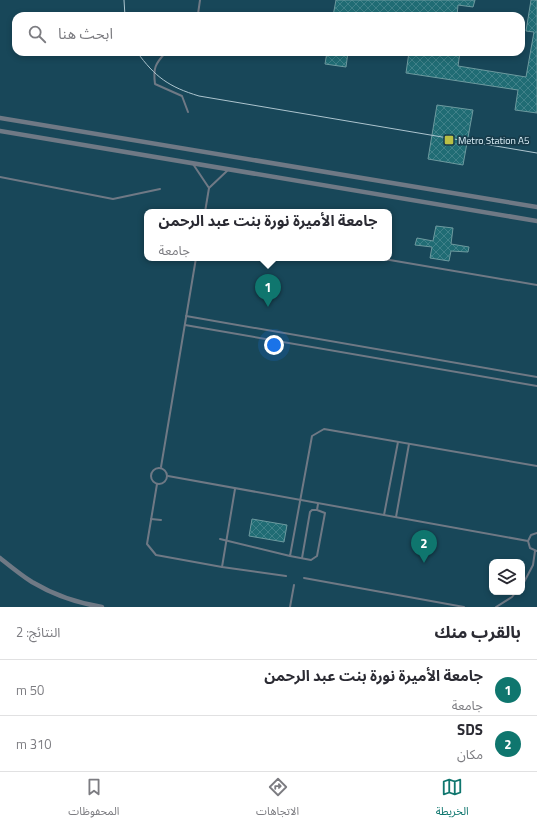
<!DOCTYPE html>
<html lang="ar">
<head>
<meta charset="utf-8">
<style>
  :root { --surface:#fff; --page:#f2f2f3; --text:#2b2b33; --muted:#7c7c81; --line:#e1e1e2; --accent:#0f766e }
  body { margin:0; font-family:"Titillium Web","Noto Sans Arabic",sans-serif; background:var(--page); color:var(--text); direction:rtl }
  .controls { position:absolute; right:12px; bottom:12px; display:grid; overflow:hidden; border-radius:8px; box-shadow:0 2px 6px #0003 }
  .controls button { width:36px; height:36px; display:grid; place-items:center; padding:0; border:0; border-bottom:1px solid var(--line); background:var(--surface); color:var(--text); font:20px sans-serif }
  .you { position:absolute; left:274px; top:345px; width:14px; height:14px; margin:-10px; border:3px solid #fff; border-radius:50%; background:#1a73e8; box-shadow:0 0 0 6px #1a73e833 }
  .badge { display:grid; place-items:center; width:26px; height:26px; border-radius:50%; background:var(--accent); color:#fff; font-size:13px; font-weight:700 }
  .pin { position:absolute; translate:-50% -33px; filter:drop-shadow(0 1px 2px #0008) }
  .pin::after { content:''; position:absolute; top:21px; width:14px; height:12px; background:inherit; clip-path:polygon(0 0,100% 0,50% 100%) }
  .popup { position:absolute; left:144px; top:209px; width:248px; height:52px; box-sizing:border-box; display:grid; place-content:center; border-radius:8px; background:var(--surface); filter:drop-shadow(0 1px 3px #0005); font-size:13px; white-space:nowrap; color:var(--muted) }
  .popup b { font-size:15px; color:var(--text) }
  .popup::after { content:''; position:absolute; left:50%; top:100%; margin-left:-8px; border:8px solid transparent; border-top-color:var(--surface) }
  .list { margin:0; padding:0; list-style:none }
  h2 { display:flex; justify-content:space-between; align-items:center; height:52px; margin:0; padding:0 16px; font-size:17px }
  h2 small { font-size:13px; font-weight:400; color:var(--muted) }
  .list li { display:grid; grid-template-columns:26px 1fr auto; gap:12px; align-items:center; box-sizing:border-box; height:56px; padding:0 16px; border-top:1px solid var(--line) }
  .list b { display:block; font-size:15px; white-space:nowrap }
  .list p { margin:0; font-size:13px; white-space:nowrap; color:var(--muted) }
  .list em { font-size:13px; font-style:normal; color:var(--muted) }
  .icon { flex:none; width:22px; height:22px; fill:none; stroke:currentColor; stroke-width:2; stroke-linecap:round; stroke-linejoin:round }
  .map { position:relative; flex:none; width:537px; height:607px; overflow:hidden; direction:ltr }
  .search { position:absolute; background:var(--surface); box-shadow:0 2px 6px #0003; left:12px; right:12px; top:12px; height:44px; display:flex; align-items:center; gap:10px; box-sizing:border-box; padding:0 14px; border-radius:12px; color:var(--muted); font-size:15px }
  .sheet { height:164px; background:var(--surface) }
  nav { display:flex; justify-content:space-around; align-items:center; box-sizing:border-box; height:56px; border-top:1px solid var(--line); background:var(--surface); font-size:11px; color:var(--muted) }
  nav a { display:grid; justify-items:center; gap:2px }
  nav .on { color:var(--accent) }
  .map>svg:first-child { display:block }
  .built { fill:#184759; fill-rule:evenodd }
  .building { fill:url(#building-cross-hatch); stroke:#6d9a9f }
  .lines { fill:none; stroke-linecap:round; stroke-linejoin:round }
  .lane { stroke:#6f7985; stroke-width:2 }
  .street { stroke:#6f7985; stroke-width:4.5 }
  .tram { stroke:#adc5cf; stroke-width:1 }
  .poi-dot { fill:#b9c046; stroke:#173b4a; stroke-width:1.5 }
  .labels { text-anchor:middle; dominant-baseline:central; stroke-width:3.5; stroke-linejoin:round; paint-order:stroke }
  .poi-label { font-size:10px; fill:#dff3fc; stroke:#173b4a; text-anchor:start }
</style>
</head>
<body>
<div class="map">
<svg width="537" height="607" viewBox="0 0 537 607">
  <defs>
    <pattern id="building-cross-hatch" width="8" height="8" patternUnits="userSpaceOnUse"><rect width="8" height="8" fill="#206c74"/><path d="M0 0l8 8M0 8l8-8" fill="none" stroke="#408189"/></pattern>
  </defs>
  <rect width="100%" height="100%" fill="#173b4a"/>
  <path class="built" d="M0 0H537V607H0ZM16 16H521V52H16ZM147 212H389V258H147ZM492 562H522V592H492Z"/>
  <g class="building">
    <path d="M336 0H475L473 7 458 5 457 16H333Z"/>
    <path d="M531 0H537V113L515 110 518 90 406 73 409 52H460L458 66 526 77 534 32 526 31Z"/>
    <path d="M327 52H348L346 67 325 64Z"/>
    <path d="M437 105 473 110 463 165 428 159Z"/>
    <path d="M436 226 453 228 451 244 469 247 468 252 451 251 449 261 430 258 432 247 415 245 417 238 433 241Z"/>
    <path d="M252 519 287 525 284 542 249 536Z"/>
  </g>
  <g class="lines">
    <g class="lane">
      <path d="M196 16 198 14 200 0"/>
      <path d="M166 52C155 64 153 68 155 84L182 96 188 112"/>
      <path d="M193 164 209 188 228 170"/>
      <path d="M0 177 113 199 160 189"/>
      <path d="M205 212 209 188"/>
      <path d="M378 258 537 285"/>
      <path d="M186 316 537 377"/>
      <path d="M185 325 537 386"/>
      <path d="M161 467 196 258"/>
      <circle cx="159" cy="476" r="8"/>
      <path d="M168 476 528 541"/>
      <path d="M157 484 147 544 156 555 222 567 286 576"/>
      <path d="M384 515 398 442"/>
      <path d="M396 517 409 444"/>
      <path d="M151 519 161 520"/>
      <path d="M537 533 531 535 528 541 530 548 537 551"/>
      <path d="M220 539 290 556 312 436 324 429 537 466"/>
      <path d="M290 556 311 560 317 556 325 513 317 510 318 504"/>
      <path d="M302 558 310 512 312 510H317"/>
      <path d="M222 567 235 489"/>
      <path d="M304 578 464 607"/>
      <path d="M522 586 533 565 535 551"/>
      <path d="M290 607 294 585"/>
      <path d="M496 607 512 597 516 592"/>
    </g>
    <g class="street">
      <path d="M0 118 537 207"/>
      <path d="M0 131 537 221"/>
      <path d="M0 558C10 566 21 575 32 582 54 595 77 603 102 607"/>
    </g>
    <g class="tram">
      <path d="M124 0 125 16"/>
      <path d="M137 52C155 77 169 87 199 96L537 153"/>
    </g>
  </g>
  <rect class="poi-dot" x="444" y="135" width="10" height="10" rx="2"/>
  <g class="labels">
    <g class="poi-label">
      <text x="458" y="140">Metro Station A5</text>
    </g>
  </g>
</svg>
<div class="controls">
<button><svg class="icon" aria-label="layers" viewBox="0 0 24 24"><path d="M12 4l9 5-9 5-9-5zM3 14l9 5 9-5"/></svg></button>
</div>
<div class="you"></div>
<div class="pin badge" style="left:268px;top:307px">1</div>
<div class="popup"><b>جامعة الأميرة نورة بنت عبد الرحمن</b>جامعة</div>
<div class="pin badge" style="left:424px;top:563px">2</div>
<div class="search"><svg class="icon" aria-label="search" viewBox="0 0 24 24"><circle cx="10" cy="10" r="6"/><path d="M15 15l6 6"/></svg>ابحث هنا</div>
</div>
<section class="sheet">
<h2>بالقرب منك<small>النتائج: 2</small></h2>
<ul class="list">
<li><span class="badge">1</span><div><b>جامعة الأميرة نورة بنت عبد الرحمن</b><p>جامعة</p></div><em>50 m</em></li>
<li><span class="badge">2</span><div><b>SDS</b><p>مكان</p></div><em>310 m</em></li>
</ul>
</section>
<nav>
<a class="on"><svg class="icon" aria-label="map" viewBox="0 0 24 24"><path d="M3 6l6-2 6 2 6-2v14l-6 2-6-2-6 2zM9 4v14M15 6v14"/></svg>الخريطة</a>
<a><svg class="icon" aria-label="directions" viewBox="0 0 24 24"><path d="M12 3l9 9-9 9-9-9zM9 14v-3h6M13 9l2 2-2 2"/></svg>الاتجاهات</a>
<a><svg class="icon" aria-label="saved" viewBox="0 0 24 24"><path d="M7 4h10v16l-5-4-5 4z"/></svg>المحفوظات</a>
</nav>
</body>
</html>
